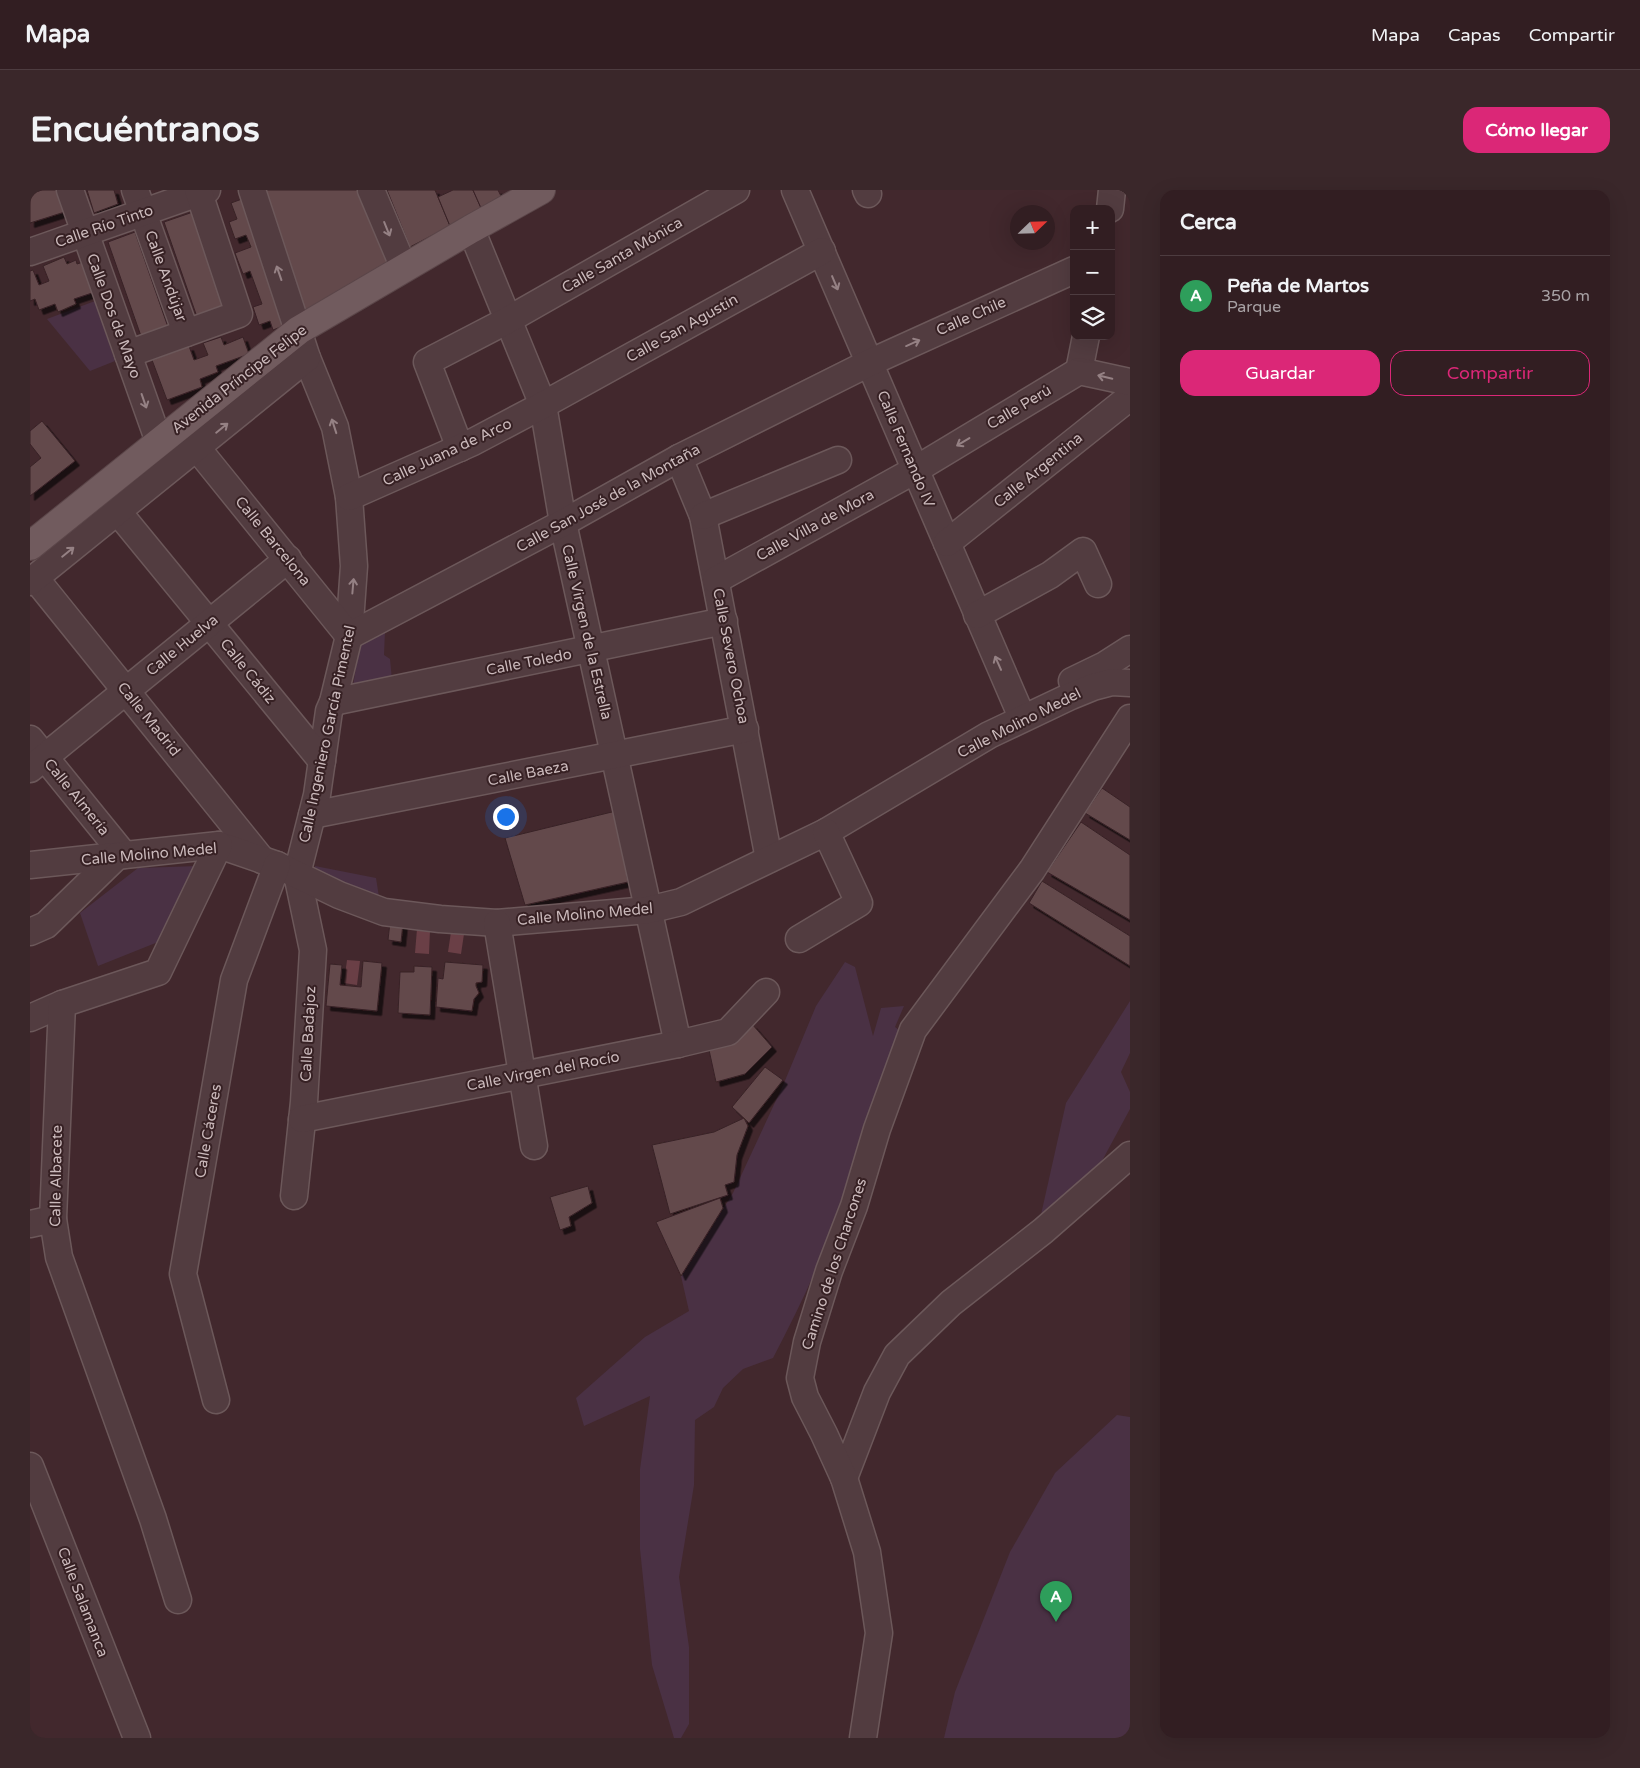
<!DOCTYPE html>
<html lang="es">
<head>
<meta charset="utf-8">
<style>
  :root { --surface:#321e22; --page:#3a272a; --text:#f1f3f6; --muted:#a8a2a5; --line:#4d3c40; --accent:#db2777 }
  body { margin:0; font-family:"Varela Round",sans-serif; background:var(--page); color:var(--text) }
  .controls { position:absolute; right:15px; top:15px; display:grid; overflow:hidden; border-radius:10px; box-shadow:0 5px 20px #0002 }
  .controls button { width:45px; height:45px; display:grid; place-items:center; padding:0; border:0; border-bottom:1px solid var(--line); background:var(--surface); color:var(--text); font:25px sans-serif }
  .compass { position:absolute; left:980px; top:15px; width:45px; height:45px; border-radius:50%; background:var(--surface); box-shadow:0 5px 20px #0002; rotate:67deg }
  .you { position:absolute; left:475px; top:626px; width:18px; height:18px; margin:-12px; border:4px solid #fff; border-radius:50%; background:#1a73e8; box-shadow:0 0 0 8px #1a73e833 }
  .badge { display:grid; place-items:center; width:32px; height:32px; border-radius:50%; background:var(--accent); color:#fff; font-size:16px; font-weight:700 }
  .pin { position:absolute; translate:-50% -41px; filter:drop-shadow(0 1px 2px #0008) }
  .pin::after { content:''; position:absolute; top:26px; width:18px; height:15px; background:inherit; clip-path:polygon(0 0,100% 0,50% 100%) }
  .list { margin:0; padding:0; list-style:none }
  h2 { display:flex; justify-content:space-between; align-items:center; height:65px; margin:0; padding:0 20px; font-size:21px }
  h2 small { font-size:16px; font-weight:400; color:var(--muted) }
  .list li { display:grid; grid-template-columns:32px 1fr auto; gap:15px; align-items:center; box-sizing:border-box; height:80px; padding:0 20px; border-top:1px solid var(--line) }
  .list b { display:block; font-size:19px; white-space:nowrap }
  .list p { margin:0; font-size:16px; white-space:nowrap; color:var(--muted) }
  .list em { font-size:16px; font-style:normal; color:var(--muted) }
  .actions { display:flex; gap:10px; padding:15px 20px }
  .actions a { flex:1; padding:11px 0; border:1px solid var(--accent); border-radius:15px; text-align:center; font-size:18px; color:var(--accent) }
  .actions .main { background:var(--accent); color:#fff }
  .icon { flex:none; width:28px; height:28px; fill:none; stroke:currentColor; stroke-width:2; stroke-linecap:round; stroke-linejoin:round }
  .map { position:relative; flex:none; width:1100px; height:1548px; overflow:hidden; border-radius:15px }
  header { display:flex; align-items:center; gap:30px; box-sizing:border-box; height:70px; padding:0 25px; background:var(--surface); border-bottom:1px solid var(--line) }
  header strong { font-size:24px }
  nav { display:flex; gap:28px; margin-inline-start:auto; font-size:18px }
  .intro { display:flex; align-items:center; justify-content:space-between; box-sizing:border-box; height:120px; padding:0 30px }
  h1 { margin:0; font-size:35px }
  .button { padding:12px 22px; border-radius:15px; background:var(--accent); color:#fff; font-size:18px; font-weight:700 }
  main { display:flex; gap:30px; padding:0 30px }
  aside { flex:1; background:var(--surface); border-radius:15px; box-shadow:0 5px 20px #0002 }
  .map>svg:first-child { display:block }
  .green { fill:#4a3144 }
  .water { fill:#6a3f46 }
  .building { fill:#63484c; stroke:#392326; filter:url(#shadow) }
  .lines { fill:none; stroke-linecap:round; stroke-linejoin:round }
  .minor-casing { stroke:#6c585a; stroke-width:29 }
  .major-casing { stroke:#5b4649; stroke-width:30 }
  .minor { stroke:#523c40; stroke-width:26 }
  .major { stroke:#715b5e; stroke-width:28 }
  .oneway { stroke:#958184 }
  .labels { text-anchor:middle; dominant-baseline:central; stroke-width:4; stroke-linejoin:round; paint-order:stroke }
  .street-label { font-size:15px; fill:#cbbabc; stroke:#372124 }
</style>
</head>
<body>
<header>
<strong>Mapa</strong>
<nav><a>Mapa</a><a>Capas</a><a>Compartir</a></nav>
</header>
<div class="intro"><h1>Encuéntranos</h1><a class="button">Cómo llegar</a></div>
<main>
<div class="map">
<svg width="1100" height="1548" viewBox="0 0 1100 1548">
  <defs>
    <filter id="shadow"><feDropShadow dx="4.5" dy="4.5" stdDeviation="0" flood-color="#0009"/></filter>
  </defs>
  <rect width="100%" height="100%" fill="#42282d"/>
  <g class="green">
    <path d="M65 111 85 171 60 181 17 129Z"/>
    <path d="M355 441 354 465 360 469 362 490 323 496 330 452Z"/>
    <path d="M168 676 128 752 68 776 50 723 108 678Z"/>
    <path d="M285 676 346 688 349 707 286 685Z"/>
    <path d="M815 772 825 777 843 846 851 818 874 816 865 837 873 843C843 915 821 989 793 1062 779 1098 761 1133 743 1168L713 1179 693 1198 684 1217 665 1230 664 1295 649 1387 659 1457V1534L651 1548H644L622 1475 610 1359V1279L620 1206 554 1236 546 1208 615 1147 659 1121 651 1086 703 1003 754 893 786 816Z"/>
    <path d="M1100 811V863L1091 882 1100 902V919L1066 982 1008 1038 1036 913Z"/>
    <path d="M1087 1225 1100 1227V1548H914L925 1502 980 1362 1025 1283Z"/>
  </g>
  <g class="water">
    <path d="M387 739 400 740 399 764 385 763Z"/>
    <path d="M421 742 434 744 431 764 418 762Z"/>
    <path d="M317 770 330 771 327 795 314 793Z"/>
  </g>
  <g class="building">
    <path d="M12 0H34L41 20 0 33V4Z"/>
    <path d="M57 0H84L88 14 64 23Z"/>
    <path d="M233 0H332L359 71 272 125Z"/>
    <path d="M357 0H405L420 36 380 57Z"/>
    <path d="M423 0H443L451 18 420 36 408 7Z"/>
    <path d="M443 0H468L471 6 451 18Z"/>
    <path d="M212 9 258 134 243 140 240 131 229 135 223 117 232 114 220 81 213 84 205 63 221 57 216 45 205 49 199 32 207 29 201 13Z"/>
    <path d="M163 22 196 118 167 127 134 32Z"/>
    <path d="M105 42 139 140 112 149 78 52Z"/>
    <path d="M34 67 37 74 46 70 47 74 53 72 65 102 44 109 46 114 28 122 25 114 9 120 5 109 0 111V81L3 80 9 95 19 91 13 76Z"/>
    <path d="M191 147 194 155 213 147 219 164 186 176 188 182 170 189 172 197 137 210 122 170 159 156 164 170 178 165 173 153Z"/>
    <path d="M12 231 45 271 0 306V277L11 268 0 254V241Z"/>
    <path d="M1072 598 1100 617V650L1055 623Z"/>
    <path d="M586 621 598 692 495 715 475 648Z"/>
    <path d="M1051 632 1100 665V730L1017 682Z"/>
    <path d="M1012 691 1100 746V776L999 713Z"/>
    <path d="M360 732 373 733 371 752 358 750Z"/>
    <path d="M333 771 352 773 347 821 296 816 300 774 312 775 310 795 331 797Z"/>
    <path d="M415 772 453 775 452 792 446 793V796L449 803 444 809 442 821 406 817 408 788 413 789Z"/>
    <path d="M384 776 402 777 400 825 368 823 370 782H384Z"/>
    <path d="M722 834 742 857 715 884 686 892 679 860Z"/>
    <path d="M735 877 753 890 719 933 702 917Z"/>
    <path d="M714 928 718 936 707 965 704 992 695 995 698 1005 640 1024 622 955 684 942Z"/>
    <path d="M558 996 562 1013 539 1027 541 1036 530 1040 520 1007Z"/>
    <path d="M690 1008 693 1018 651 1086 626 1032Z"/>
  </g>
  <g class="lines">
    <defs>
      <g id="minor">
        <path d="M40 0 129 252"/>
        <path d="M105 0 156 143"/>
        <path d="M222 0 277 168 305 237 319 307 324 376 319 446 303 512 299 521 287 605 267 684 283 760 274 912 264 1006"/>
        <path d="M341 0 374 78"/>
        <path d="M765 0 988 518"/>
        <path d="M836 0 838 4"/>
        <path d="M1080 19 1082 0"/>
        <path d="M441 39 513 215 533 333 648 854"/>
        <path d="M0 62 177 0"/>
        <path d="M98 164 209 124 168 0"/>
        <path d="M1049 181 1056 146"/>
        <path d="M167 258 319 446 533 333 649 268 839 173 1044 80"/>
        <path d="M430 258 397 172 478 130 706 0"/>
        <path d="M649 268 673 326 739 669"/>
        <path d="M319 307 443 252 513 215 792 61"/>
        <path d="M88 322 292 571"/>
        <path d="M673 326 808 270"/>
        <path d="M917 353 1100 207"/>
        <path d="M5 388 232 670"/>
        <path d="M686 390 885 280 1049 181 1100 192"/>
        <path d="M0 392 277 168"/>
        <path d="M947 425 1020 385 1053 361 1068 394"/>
        <path d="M1042 491 1075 475 1100 459"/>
        <path d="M303 512 694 431"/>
        <path d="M0 549 94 665"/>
        <path d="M0 579 258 369"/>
        <path d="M282 625 715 539"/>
        <path d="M0 675 189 655 247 675 309 705 354 722 410 729 467 733 618 720 651 712 796 642 959 545 1041 506 1063 497 1082 492 1100 493"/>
        <path d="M467 733 504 956"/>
        <path d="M0 742 16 735 87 666"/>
        <path d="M769 749 829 713 796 642"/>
        <path d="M0 828 32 814"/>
        <path d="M272 929 648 854 698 842 736 802"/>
        <path d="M0 1034 23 1029"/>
        <path d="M186 1210 153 1084 204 790 247 675"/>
        <path d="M0 1276 107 1548"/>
        <path d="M814 1288 847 1202 867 1165 921 1113 1013 1041 1100 965"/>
        <path d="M148 1410 123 1329 29 1067 23 1029 32 814 128 782 189 655"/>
        <path d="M833 1548 849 1443 837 1362 814 1288 794 1244 775 1207 770 1188 777 1152 799 1081 824 1016 847 939 883 840 1002 680 1100 528"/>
      </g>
      <path id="major" d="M0 356 269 140 441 39 511 0"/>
    </defs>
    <use href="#minor" class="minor-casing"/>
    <use href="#major" class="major-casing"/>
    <use href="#minor" class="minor"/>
    <use href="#major" class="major"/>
  </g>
  <defs><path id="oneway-shaft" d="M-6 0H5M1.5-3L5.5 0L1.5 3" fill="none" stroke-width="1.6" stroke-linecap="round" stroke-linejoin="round" transform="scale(1.25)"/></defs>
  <g class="oneway">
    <use href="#oneway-shaft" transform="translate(357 39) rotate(68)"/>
    <use href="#oneway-shaft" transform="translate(249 83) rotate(-109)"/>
    <use href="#oneway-shaft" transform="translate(805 93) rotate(67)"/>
    <use href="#oneway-shaft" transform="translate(883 153) rotate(-24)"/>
    <use href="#oneway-shaft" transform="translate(1075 187) rotate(-167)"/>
    <use href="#oneway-shaft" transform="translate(114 211) rotate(71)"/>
    <use href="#oneway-shaft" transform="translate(304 236) rotate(-108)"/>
    <use href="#oneway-shaft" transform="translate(192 238) rotate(-39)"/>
    <use href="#oneway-shaft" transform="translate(933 252) rotate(149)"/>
    <use href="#oneway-shaft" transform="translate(38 362) rotate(-39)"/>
    <use href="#oneway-shaft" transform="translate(323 396) rotate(-85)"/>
    <use href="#oneway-shaft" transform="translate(968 473) rotate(-114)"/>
  </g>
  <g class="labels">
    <g class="street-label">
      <text transform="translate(74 36) rotate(-19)">Calle Río Tinto</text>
      <text transform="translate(592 65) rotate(-30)">Calle Santa Mónica</text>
      <text transform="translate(136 86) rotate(70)">Calle Andújar</text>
      <text transform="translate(84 126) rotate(70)">Calle Dos de Mayo</text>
      <text transform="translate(941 126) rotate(-24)">Calle Chile</text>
      <text transform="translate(652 138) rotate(-29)">Calle San Agustín</text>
      <text transform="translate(209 189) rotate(-38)">Avenida Príncipe Felipe</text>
      <text transform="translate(989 217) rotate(-31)">Calle Perú</text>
      <text transform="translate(876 259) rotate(67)">Calle Fernando IV</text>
      <text transform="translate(417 262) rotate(-25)">Calle Juana de Arco</text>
      <text transform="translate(1008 280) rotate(-39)">Calle Argentina</text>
      <text transform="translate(578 308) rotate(-29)">Calle San José de la Montaña</text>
      <text transform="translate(785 335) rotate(-29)">Calle Villa de Mora</text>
      <text transform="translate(243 351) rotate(51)">Calle Barcelona</text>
      <text transform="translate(557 442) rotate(77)">Calle Virgen de la Estrella</text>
      <text transform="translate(152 455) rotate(-39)">Calle Huelva</text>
      <text transform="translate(701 466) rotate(79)">Calle Severo Ochoa</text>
      <text transform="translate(499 472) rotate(-11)">Calle Toledo</text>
      <text transform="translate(218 481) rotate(51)">Calle Cádiz</text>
      <text transform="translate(119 529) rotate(51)">Calle Madrid</text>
      <text transform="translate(989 533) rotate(-27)">Calle Molino Medel</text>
      <text transform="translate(297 544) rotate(-78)">Calle Ingeniero García Pimentel</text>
      <text transform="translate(498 583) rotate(-11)">Calle Baeza</text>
      <text transform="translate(47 607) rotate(51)">Calle Almería</text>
      <text transform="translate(119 664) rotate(-5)">Calle Molino Medel</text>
      <text transform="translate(555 724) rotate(-5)">Calle Molino Medel</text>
      <text transform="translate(278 844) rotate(-87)">Calle Badajoz</text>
      <text transform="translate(513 881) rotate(-11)">Calle Virgen del Rocío</text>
      <text transform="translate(178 941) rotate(-80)">Calle Cáceres</text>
      <text transform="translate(26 986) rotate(-89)">Calle Albacete</text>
      <text transform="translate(804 1074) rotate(-72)">Camino de los Charcones</text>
      <text transform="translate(53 1412) rotate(69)">Calle Salamanca</text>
    </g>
  </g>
</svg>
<div class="controls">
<button>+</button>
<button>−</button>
<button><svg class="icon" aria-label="layers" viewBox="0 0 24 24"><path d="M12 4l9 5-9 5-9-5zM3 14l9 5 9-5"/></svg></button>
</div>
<svg class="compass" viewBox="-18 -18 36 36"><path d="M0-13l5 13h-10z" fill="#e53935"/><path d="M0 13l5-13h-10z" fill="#a8a2a5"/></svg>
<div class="you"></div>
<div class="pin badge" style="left:1026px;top:1432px;background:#2e9e5b">A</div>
</div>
<aside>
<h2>Cerca<small></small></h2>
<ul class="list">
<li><span class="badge" style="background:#2e9e5b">A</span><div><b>Peña de Martos</b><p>Parque</p></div><em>350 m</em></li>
</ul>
<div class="actions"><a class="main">Guardar</a><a>Compartir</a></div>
</aside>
</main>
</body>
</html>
